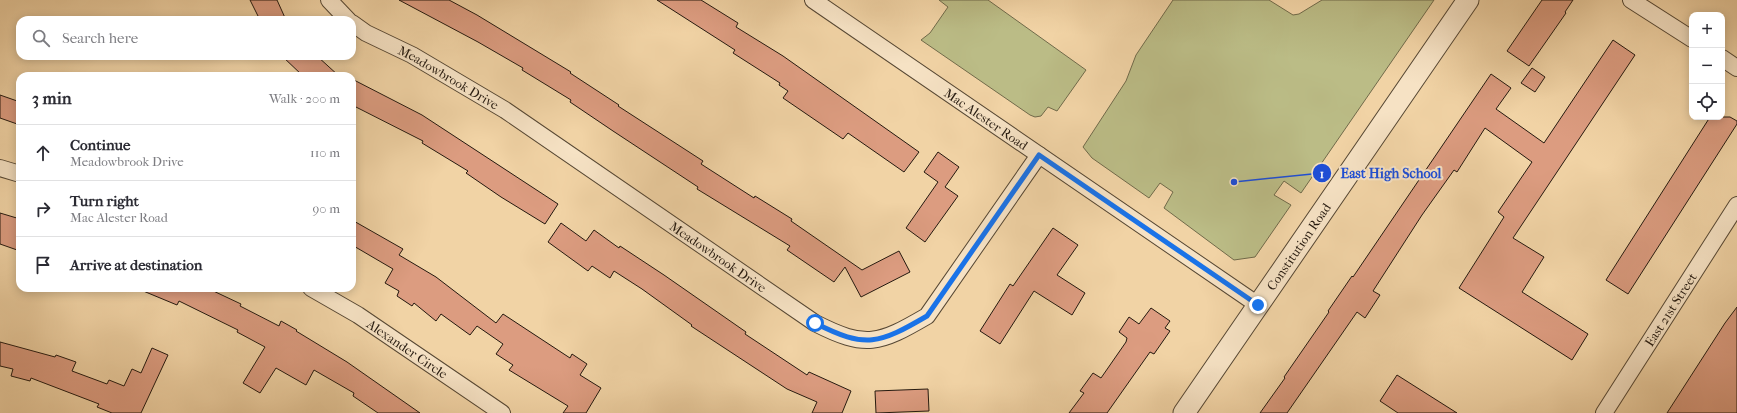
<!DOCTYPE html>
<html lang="en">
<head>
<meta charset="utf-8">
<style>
  :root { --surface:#fff; --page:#f7f7f7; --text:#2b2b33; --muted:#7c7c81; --line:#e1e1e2 }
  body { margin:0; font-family:"IM FELL French Canon",serif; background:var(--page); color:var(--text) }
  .controls { position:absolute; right:12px; top:12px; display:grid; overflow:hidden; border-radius:8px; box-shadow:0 2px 10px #0003 }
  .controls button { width:36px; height:36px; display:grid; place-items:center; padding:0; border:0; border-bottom:1px solid var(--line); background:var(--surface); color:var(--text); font:20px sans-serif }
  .stop { position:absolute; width:12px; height:12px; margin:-9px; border:3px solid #1a73e8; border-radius:50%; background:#fff }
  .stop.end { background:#1a73e8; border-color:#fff; box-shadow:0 1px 4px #0008 }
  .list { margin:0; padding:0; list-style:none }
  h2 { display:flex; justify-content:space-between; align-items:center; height:52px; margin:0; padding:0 16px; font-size:17px }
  h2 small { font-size:13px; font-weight:400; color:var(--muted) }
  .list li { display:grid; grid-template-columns:26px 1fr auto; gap:12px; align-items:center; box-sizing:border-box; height:56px; padding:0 16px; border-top:1px solid var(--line) }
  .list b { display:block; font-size:15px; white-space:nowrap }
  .list p { margin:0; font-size:13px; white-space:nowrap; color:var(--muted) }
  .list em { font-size:13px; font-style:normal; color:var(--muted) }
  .icon { flex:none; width:22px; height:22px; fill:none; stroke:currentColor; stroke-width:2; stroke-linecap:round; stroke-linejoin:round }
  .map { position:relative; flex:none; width:1737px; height:413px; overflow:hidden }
  .search { position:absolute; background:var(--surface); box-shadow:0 2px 10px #0003; left:16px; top:16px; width:340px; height:44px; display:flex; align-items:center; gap:10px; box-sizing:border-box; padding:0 14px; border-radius:12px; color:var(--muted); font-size:15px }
  .panel { position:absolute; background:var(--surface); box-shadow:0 2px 10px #0003; left:16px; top:72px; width:340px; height:220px; border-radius:12px }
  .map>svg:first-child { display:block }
  .green { fill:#bbbc86; stroke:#706a4a }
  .building { fill:#dc9c80; stroke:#24190f }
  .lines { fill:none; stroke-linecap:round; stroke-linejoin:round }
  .minor-casing { stroke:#574834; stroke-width:18 }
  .tertiary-casing { stroke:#574834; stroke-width:23 }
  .minor { stroke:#f6e2c4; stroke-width:16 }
  .tertiary { stroke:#f6e2c4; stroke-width:21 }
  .route { stroke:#1a73e8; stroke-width:5 }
  .labels { text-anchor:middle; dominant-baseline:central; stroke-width:4; stroke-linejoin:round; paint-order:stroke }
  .street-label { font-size:13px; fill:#24190f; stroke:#f6e2c4 }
  .leader { fill:none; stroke:#1d4ed8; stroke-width:1.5 }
  .callout-dot { fill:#1d4ed8; stroke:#f6e2c4; stroke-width:1.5 }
  .mark-label { font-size:12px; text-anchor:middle; font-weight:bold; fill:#fff }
  .callout-label { font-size:14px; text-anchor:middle; font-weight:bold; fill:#1d4ed8; stroke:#f6e2c4; stroke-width:4; stroke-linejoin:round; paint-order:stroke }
</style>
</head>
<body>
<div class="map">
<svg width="1737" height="413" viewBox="0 0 1737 413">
  <rect width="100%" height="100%" fill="#f1d3a5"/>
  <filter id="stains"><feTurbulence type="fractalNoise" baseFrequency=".005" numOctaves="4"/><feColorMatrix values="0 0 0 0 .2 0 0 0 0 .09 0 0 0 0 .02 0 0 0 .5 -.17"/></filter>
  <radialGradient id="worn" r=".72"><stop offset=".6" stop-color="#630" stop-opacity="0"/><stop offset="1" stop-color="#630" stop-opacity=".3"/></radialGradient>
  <g class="green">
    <path d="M939 0H988L1086 70 1057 111 1048 107 1041 116 1035 117 1030 115 921 40 930 33 948 7Z"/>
    <path d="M1173 0H1269L1293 15 1299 14 1322 0H1434L1301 193 1284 181 1274 195 1291 205 1255 257 1234 260 1164 208 1173 192 1160 183 1149 198 1092 158 1083 147 1126 81 1136 55Z"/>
  </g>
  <g class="building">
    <path d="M250 0H277L286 20H260Z"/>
    <path d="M399 0H449L477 15 571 72 570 73 619 105 618 106 703 161 701 164 754 198 755 196 792 219 791 221 862 270 899 251 910 272 861 297 845 267 834 282 787 250 790 246 697 189 698 187 613 131 570 102 571 100 522 70 523 68 478 42Z"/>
    <path d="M657 0H701L738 23 736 27 783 56 919 152 904 172 848 133 843 139 783 98 788 91 779 85 780 83 733 53 735 50Z"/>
    <path d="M1542 0H1573L1565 12 1566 13 1529 66 1507 51Z"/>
    <path d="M1613 40 1635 55 1513 238 1544 257 1522 292 1588 334 1572 360 1459 288 1504 217 1498 212 1532 162 1485 128 1457 172 1454 170 1422 215 1373 291 1380 295 1365 318 1357 312 1287 413H1260L1285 378 1284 377 1329 312 1328 311 1352 276 1353 277 1491 74 1511 88 1496 109 1544 143Z"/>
    <path d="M282 56H317L339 76H303Z"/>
    <path d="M1532 68 1545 77 1535 92 1521 83Z"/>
    <path d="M352 79 422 115 558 204 545 224 501 197 466 173 468 171 422 143 423 141 352 105Z"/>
    <path d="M0 95 20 102V125L0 118Z"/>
    <path d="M1710 117H1730L1737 121V124L1628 294 1606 280Z"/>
    <path d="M938 152 959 167 945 187 958 196 925 242 906 228 938 182 924 172Z"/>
    <path d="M0 213 20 219V251L0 244Z"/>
    <path d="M352 220 403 249 399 255 436 277 496 323 503 314 570 358 572 354 587 364 580 375 601 388 586 413H563L568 406 509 370 513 365 496 354 503 344 477 326 470 335 441 314 436 321 414 303 412 306 397 296 399 291 385 283 393 269 352 245Z"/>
    <path d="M561 223 586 241 594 230 619 248 620 246 664 275 746 332 745 334 807 375 809 372 851 391 842 413H812L817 402 787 389 691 326 692 325 642 289 614 271 610 278 592 266 588 271 548 242Z"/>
    <path d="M1053 228 1078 245 1057 275 1085 293 1072 315 1034 291 1000 344 980 331 1010 284 1013 286Z"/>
    <path d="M136 288H207L241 304 240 306 279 326 281 321 297 330 296 331 347 362 420 413H378L353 396 354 393 314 370 306 385 276 368 260 393 243 383 265 347 237 332 238 330 179 301 177 305Z"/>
    <path d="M1737 307V413H1667L1725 323Z"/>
    <path d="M1151 308 1170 321 1165 328 1170 331 1154 354 1150 352 1107 413H1069L1084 393 1080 391 1093 373 1101 378 1126 342 1127 338 1119 332 1129 317 1139 324Z"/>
    <path d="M0 342 55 357 56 355 76 362 72 371 107 384 109 380 124 386 132 369 141 373 152 348 168 355 141 413H112L97 407 99 404 31 378 30 381 11 376 13 369 0 366Z"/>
    <path d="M1397 375 1457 413H1398L1380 401Z"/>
    <path d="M928 389 929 411 876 413 875 391Z"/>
  </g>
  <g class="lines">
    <defs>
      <g id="minor">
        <path d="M329 0 348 20"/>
        <path id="s1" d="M813 0 1258 305"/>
        <path d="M1631 0 1692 39"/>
        <path id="s2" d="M352 23 366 33 412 55 505 110 815 323C866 349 879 344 927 316L1039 155"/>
        <path d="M1722 58 1737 68"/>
        <path d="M0 168 20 174"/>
        <path id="s3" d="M311 288 358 315 502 413"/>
        <path id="s4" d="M1604 413 1737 205"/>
      </g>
      <g id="tertiary">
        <path id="s5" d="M1184 413 1468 0"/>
      </g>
    </defs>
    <use href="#minor" class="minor-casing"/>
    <use href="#tertiary" class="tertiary-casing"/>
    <use href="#minor" class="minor"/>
    <use href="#tertiary" class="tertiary"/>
  </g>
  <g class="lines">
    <path class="route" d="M815 323C866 349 879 344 927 316L1039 155 1258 305"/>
  </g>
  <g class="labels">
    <g class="street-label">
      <text stroke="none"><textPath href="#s2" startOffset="111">Meadowbrook Drive</textPath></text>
      <text stroke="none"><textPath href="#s1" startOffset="210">Mac Alester Road</textPath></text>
      <text stroke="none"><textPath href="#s5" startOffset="202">Constitution Road</textPath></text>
      <text stroke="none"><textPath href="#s2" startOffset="435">Meadowbrook Drive</textPath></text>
      <text stroke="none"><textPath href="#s4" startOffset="123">East 21st Street</textPath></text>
      <text stroke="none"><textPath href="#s3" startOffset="114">Alexander Circle</textPath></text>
    </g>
  </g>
  <path class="leader" d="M1234 182L1322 173"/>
  <g class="callout-dot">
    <circle cx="1234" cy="182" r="4"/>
    <circle cx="1322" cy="173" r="10"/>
  </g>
  <g class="mark-label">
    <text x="1322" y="178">1</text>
  </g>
  <g class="callout-label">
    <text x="1391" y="178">East High School</text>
  </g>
  <rect width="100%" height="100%" filter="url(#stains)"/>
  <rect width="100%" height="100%" fill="url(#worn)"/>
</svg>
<div class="controls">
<button>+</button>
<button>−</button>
<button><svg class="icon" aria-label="locate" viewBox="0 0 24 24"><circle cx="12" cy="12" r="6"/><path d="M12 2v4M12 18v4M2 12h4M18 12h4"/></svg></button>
</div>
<div class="stop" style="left:815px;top:323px"></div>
<div class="stop end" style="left:1258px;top:305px"></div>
<div class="search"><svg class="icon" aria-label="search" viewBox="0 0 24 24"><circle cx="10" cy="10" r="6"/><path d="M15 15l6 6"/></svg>Search here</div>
<section class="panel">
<h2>3 min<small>Walk · 200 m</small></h2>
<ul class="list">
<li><svg class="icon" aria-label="ahead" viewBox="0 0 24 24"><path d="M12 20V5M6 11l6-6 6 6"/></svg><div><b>Continue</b><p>Meadowbrook Drive</p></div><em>110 m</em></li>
<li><svg class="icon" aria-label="right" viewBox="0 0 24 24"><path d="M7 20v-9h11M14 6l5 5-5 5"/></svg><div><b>Turn right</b><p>Mac Alester Road</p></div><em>90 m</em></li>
<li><svg class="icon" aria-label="arrive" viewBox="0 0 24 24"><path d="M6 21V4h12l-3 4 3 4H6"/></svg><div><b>Arrive at destination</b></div></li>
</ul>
</section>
</div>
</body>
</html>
